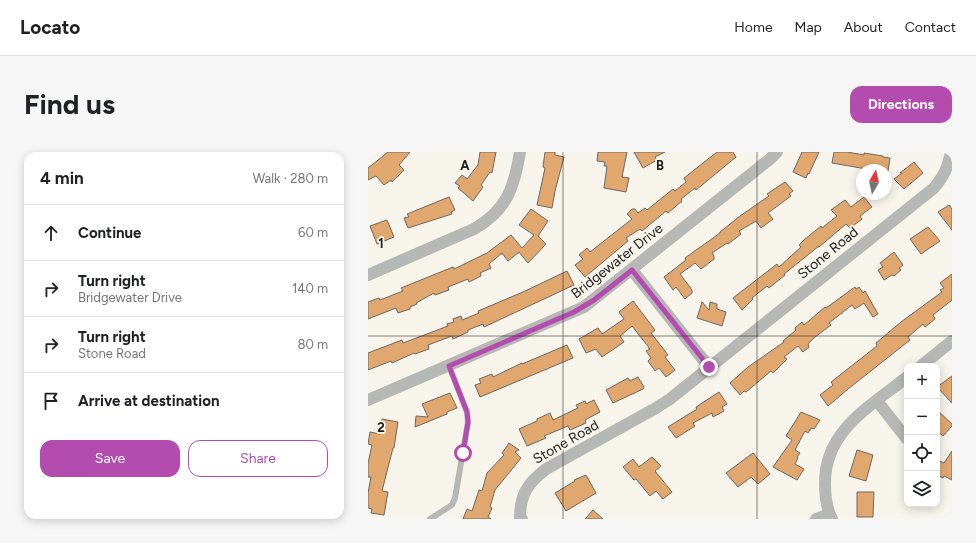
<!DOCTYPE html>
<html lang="en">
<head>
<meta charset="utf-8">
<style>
  :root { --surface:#fff; --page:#f6f6f6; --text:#202124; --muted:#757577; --line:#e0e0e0; --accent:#b44caf }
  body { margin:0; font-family:Figtree,sans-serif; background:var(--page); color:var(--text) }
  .controls { position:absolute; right:12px; bottom:12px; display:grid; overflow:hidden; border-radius:8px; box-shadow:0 2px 10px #0003 }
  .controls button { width:36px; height:36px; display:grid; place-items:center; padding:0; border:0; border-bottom:1px solid var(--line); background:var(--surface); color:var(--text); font:20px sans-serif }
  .compass { position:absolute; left:488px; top:12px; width:36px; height:36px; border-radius:50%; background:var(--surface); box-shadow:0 2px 10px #0003; rotate:9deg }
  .stop { position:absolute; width:12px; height:12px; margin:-9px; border:3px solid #b44caf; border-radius:50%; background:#fff }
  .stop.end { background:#b44caf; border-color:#fff; box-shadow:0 1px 4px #0008 }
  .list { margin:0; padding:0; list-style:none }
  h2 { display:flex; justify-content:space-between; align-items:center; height:52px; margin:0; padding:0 16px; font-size:17px }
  h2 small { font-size:13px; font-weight:400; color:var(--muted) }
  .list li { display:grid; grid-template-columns:26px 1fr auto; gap:12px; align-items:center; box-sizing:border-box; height:56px; padding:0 16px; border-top:1px solid var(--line) }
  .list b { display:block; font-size:15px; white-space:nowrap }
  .list p { margin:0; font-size:13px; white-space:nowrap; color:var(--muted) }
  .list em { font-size:13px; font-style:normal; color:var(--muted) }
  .actions { display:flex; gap:8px; padding:12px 16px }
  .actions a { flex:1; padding:9px 0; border:1px solid var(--accent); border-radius:12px; text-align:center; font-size:14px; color:var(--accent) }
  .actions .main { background:var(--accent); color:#fff }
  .icon { flex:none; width:22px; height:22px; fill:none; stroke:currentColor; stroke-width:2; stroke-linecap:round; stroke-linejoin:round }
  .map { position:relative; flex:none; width:584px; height:367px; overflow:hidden; border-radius:12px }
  header { display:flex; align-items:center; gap:24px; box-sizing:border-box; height:56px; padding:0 20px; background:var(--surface); border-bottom:1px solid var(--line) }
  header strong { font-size:19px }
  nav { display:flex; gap:22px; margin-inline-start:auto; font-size:14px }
  .intro { display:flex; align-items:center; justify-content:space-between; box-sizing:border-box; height:96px; padding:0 24px }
  h1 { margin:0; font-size:28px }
  .button { padding:10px 18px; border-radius:12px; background:var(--accent); color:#fff; font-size:14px; font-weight:700 }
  main { display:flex; gap:24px; padding:0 24px }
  aside { flex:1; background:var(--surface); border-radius:12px; box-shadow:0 2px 10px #0003 }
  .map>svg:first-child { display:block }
  .building { fill:#e0a76f; stroke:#6e6863 }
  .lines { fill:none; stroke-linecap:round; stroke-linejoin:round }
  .service { stroke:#b6b8b5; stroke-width:6 }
  .minor { stroke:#b6b8b5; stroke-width:12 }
  .route { stroke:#b44caf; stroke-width:5 }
  .grid { fill:none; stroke:#22211e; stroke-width:1; stroke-opacity:0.55 }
  .labels { text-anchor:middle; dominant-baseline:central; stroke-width:3.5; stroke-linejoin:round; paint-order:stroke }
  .street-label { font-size:14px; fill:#22211e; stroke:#f7f4eb }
  .grid-label { font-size:13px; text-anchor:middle; font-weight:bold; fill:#22211e; stroke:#f7f4eb; stroke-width:3.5; stroke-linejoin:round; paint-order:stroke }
</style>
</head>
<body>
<header>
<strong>Locato</strong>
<nav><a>Home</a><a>Map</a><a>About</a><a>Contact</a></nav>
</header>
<div class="intro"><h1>Find us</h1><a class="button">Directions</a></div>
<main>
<aside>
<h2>4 min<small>Walk · 280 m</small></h2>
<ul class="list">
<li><svg class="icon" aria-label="ahead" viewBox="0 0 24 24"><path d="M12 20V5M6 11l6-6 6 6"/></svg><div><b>Continue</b></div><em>60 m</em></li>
<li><svg class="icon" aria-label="right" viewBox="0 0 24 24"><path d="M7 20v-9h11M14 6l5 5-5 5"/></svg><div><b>Turn right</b><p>Bridgewater Drive</p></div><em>140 m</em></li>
<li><svg class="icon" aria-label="right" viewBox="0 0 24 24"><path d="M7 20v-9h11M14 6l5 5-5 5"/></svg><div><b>Turn right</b><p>Stone Road</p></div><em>80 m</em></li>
<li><svg class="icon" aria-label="arrive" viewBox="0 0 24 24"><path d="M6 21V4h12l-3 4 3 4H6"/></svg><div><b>Arrive at destination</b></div></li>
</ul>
<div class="actions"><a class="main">Save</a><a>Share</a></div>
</aside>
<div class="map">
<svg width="584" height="367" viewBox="0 0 584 367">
  <rect width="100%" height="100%" fill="#f7f4eb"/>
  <g class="building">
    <path d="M20 0H42L31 13 36 18 24 30 23 28 16 33 8 24 0 28V16Z"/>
    <path d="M112 0H128L124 21 122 20 113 33 115 35 105 49 90 36 92 34 87 31 94 23 99 27 110 13Z"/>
    <path d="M177 0H187V3L196 5 187 39 184 56 169 53 177 16 175 15Z"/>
    <path d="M230 0H259L254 25 261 26 258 40 236 36 239 14H236L237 10 229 9Z"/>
    <path d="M266 0H297L287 5 289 8 275 16Z"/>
    <path d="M349 0H365L368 5 328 38 327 36 313 47 314 49 300 61 298 59 274 79 272 77 258 86 260 89 217 125 207 113 215 107 211 103 219 96 222 100 264 67 259 62 264 57H267L270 61 277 56 279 58 305 37 307 39 318 30 316 26Z"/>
    <path d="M434 0H451L441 22 440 21 438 26 425 20Z"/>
    <path d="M466 0H479L496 3V1L515 4V5L522 6 520 19 504 18 464 11Z"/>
    <path d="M546 10 555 21 536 37 526 27 534 21H532Z"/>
    <path d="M417 30 425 39 421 42 423 44 400 61 405 67 393 76 388 69 371 79 373 82 360 92 359 91 344 101 346 104V107L333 117 327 111 312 122 324 138V141L317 147 308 135 305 138 296 125 318 108 317 106 352 81V80L372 64 401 44 399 42Z"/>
    <path d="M81 45 87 58 83 60 84 62 40 76 36 66 41 65 39 62Z"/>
    <path d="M496 45 504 55 492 64 494 67 482 76 478 72 451 95V94L416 122 417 123 401 136 399 134 384 146 385 147 374 158 365 146 409 112 411 115 433 95 431 93 436 88 453 74 454 76 469 64 463 58 477 48 483 55Z"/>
    <path d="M581 53 584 57V78L570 60Z"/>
    <path d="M163 57 180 69 170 84 178 92 160 111 151 100 140 109 134 101 121 112 123 116 112 121 113 124 101 130 100 127 80 135 81 138 67 143 66 141 48 151 49 152 42 155V157L30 161 28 156 0 167V150L11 146 12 148 35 139 33 136 85 115 86 117 119 101 143 83 154 96 166 83 151 73Z"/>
    <path d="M19 68 26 85 9 92 2 74Z"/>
    <path d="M560 75 572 89 553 102 542 87Z"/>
    <path d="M526 100 535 113 531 116 533 118 526 124 524 123 516 128 510 118 515 115 512 111Z"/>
    <path d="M199 119 206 133 116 175 115 172 100 178V180L85 187 84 184 60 193 61 197 47 202 46 201 24 211 23 209 0 218V201L34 188 35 191 80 174 79 172 86 170 85 167 93 164 94 168 111 161 110 159 155 140Z"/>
    <path d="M584 122V148L565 163 567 167 557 175 555 172 540 185 542 188 480 237 460 254 452 243 465 233 463 230 509 194 508 191 533 170 574 140 572 138 576 136 572 131Z"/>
    <path d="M487 135 488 137 491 135 495 141 497 139 510 162 505 165 496 151 487 157 484 153 461 171 463 173 447 185 440 192 441 195 435 200 430 194 416 205 419 207 405 221 403 219 378 240 376 239 372 243 362 231 380 215 416 190 415 189 428 178 427 176 434 170 436 173 457 155 458 156Z"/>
    <path d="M265 149 287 178 283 181 300 203 297 205 307 218 298 225 291 216 287 219 280 209 283 206 278 199 282 197 264 174 252 184 256 190 234 205 228 197 218 201 211 187 230 176 234 182 256 167 251 160Z"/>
    <path d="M334 150 341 158 342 150 349 152V157L358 160 354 174 329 166Z"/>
    <path d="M199 193 205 206 112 245 107 233 113 231 111 227 124 222 125 225 154 211V212Z"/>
    <path d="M584 224V251L569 235Z"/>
    <path d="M270 225 276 235 275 237 245 251 238 238 260 226 262 229Z"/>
    <path d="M351 240 359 252 354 255 356 259 345 265 344 261 325 271 327 274 308 286 300 275 329 257 328 255Z"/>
    <path d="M82 241 89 256 79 260V262L47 275 48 264 60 265 54 252Z"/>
    <path d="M226 248 232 260 217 268 218 271 202 278 200 274 176 284 178 286 159 294 151 277 169 269V267L182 261 185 268 210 256 208 253 217 249 218 252Z"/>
    <path d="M569 258 584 272V274L575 284 569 279Z"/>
    <path d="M433 260 452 268 446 277 443 276 440 281 437 279 427 298 432 301 429 305 430 306 427 312 436 317 429 328 405 315 424 288 418 284Z"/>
    <path d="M14 267 30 270 26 296H25L14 339 20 340 16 363 3 361 4 357 0 356V341L3 325H0V311L4 293 0 292 2 280 12 282Z"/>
    <path d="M141 291 151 298 147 300 153 306 127 338 122 355 124 356 120 365 123 367H95L99 357 104 359 111 338 114 339 119 321 136 303 134 301Z"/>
    <path d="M489 298 505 303 498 329 481 324Z"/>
    <path d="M584 299V328L576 324 575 326 569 323V308L576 311Z"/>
    <path d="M385 301 402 322 390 332 383 325 370 335 358 321Z"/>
    <path d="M284 305 293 314 287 319 304 340 295 347 288 339 282 344 268 327 266 328 255 315 265 307 271 315Z"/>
    <path d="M218 323 228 341 198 359 187 341 207 329 206 328Z"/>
    <path d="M489 340H506L505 365H489Z"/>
    <path d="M225 358 235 367H217Z"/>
  </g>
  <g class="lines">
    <path class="service" d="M62 367 84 353 87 346 100 270 99 260 81 214"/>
    <g class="minor">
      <path d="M264 118 341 215"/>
      <path d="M0 123 106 77C139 58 146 36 152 0"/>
      <path d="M553 214 584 189"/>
      <path d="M0 248 216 155 402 7 409 0"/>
      <path d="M509 249 539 287"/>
      <path d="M154 367 152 366C152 342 160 331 178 317L288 256 302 247 566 36C576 24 580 15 583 0"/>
      <path d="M448 367 461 362"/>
      <path d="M464 367C458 356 457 343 457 331 457 278 502 255 539 225"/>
    </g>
  </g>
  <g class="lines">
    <path class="route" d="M95 301 100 270 99 260 81 214 206 160 226 148 264 118 341 215"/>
  </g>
  <path class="grid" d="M195 0V367M389 0V367M0 184H584"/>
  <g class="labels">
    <g class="street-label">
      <text transform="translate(460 101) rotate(-39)">Stone Road</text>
      <text transform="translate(249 109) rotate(-38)">Bridgewater Drive</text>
      <text transform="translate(198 290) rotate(-30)">Stone Road</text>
    </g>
  </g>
  <g class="grid-label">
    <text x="97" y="18">A</text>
    <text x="292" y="18">B</text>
    <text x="13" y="96">1</text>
    <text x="13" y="280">2</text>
  </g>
</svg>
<div class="controls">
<button>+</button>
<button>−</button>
<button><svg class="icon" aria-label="locate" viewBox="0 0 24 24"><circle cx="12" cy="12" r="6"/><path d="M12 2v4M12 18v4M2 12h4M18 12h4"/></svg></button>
<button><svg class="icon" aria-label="layers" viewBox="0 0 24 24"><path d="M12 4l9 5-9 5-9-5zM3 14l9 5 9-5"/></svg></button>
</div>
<svg class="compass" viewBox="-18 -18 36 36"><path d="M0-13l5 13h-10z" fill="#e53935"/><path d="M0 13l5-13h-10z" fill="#757577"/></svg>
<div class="stop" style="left:95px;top:301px"></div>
<div class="stop end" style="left:341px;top:215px"></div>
</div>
</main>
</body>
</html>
